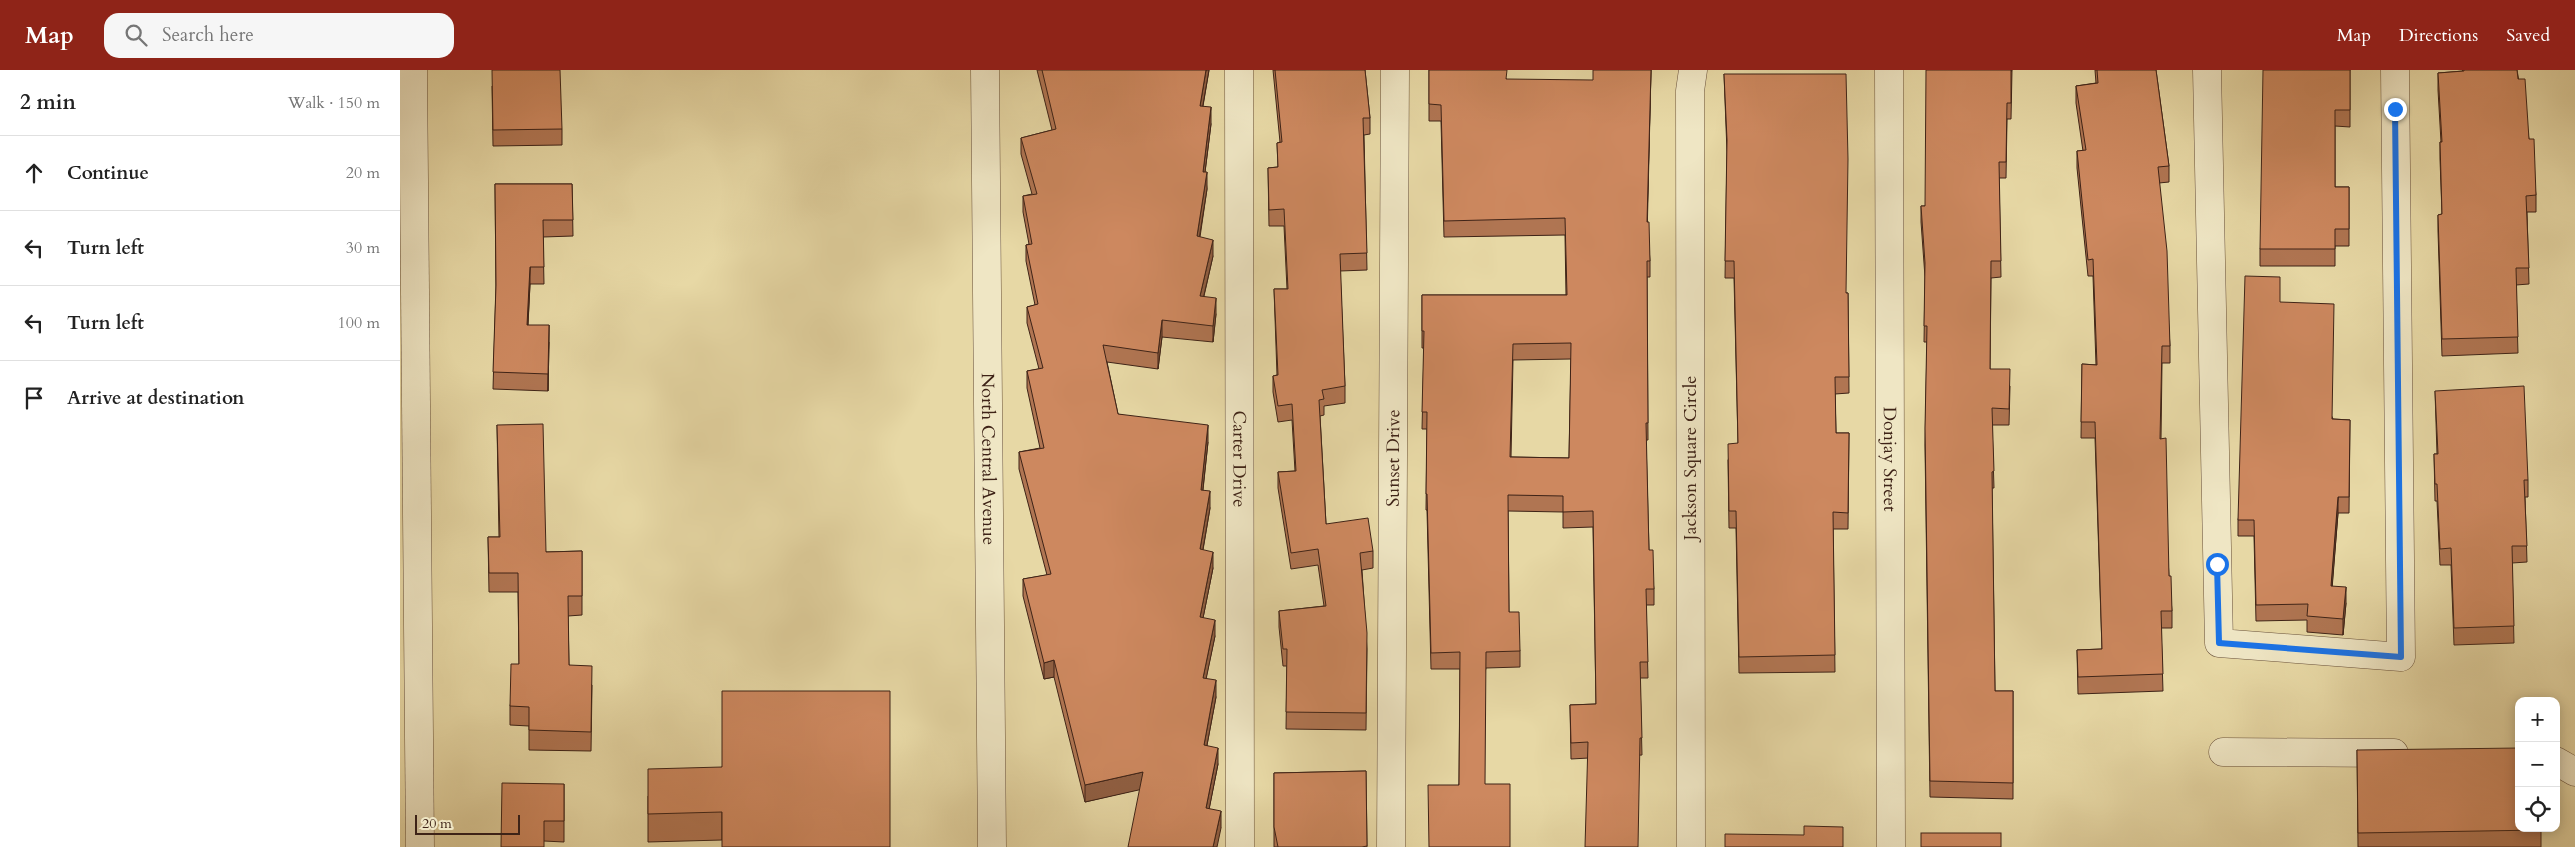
<!DOCTYPE html>
<html lang="en">
<head>
<meta charset="utf-8">
<style>
  :root { --surface:#fff; --page:#f6f6f6; --text:#222; --muted:#767676; --line:#e0e0e0; --accent:#8f2418 }
  body { margin:0; font-family:Cardo,serif; background:var(--page); color:var(--text) }
  .controls { position:absolute; right:15px; bottom:15px; display:grid; overflow:hidden; border-radius:10px; box-shadow:0 2px 12px #0003 }
  .controls button { width:45px; height:45px; display:grid; place-items:center; padding:0; border:0; border-bottom:1px solid var(--line); background:var(--surface); color:var(--text); font:25px sans-serif }
  .scale { position:absolute; left:15px; bottom:12px; width:105px; box-sizing:border-box; padding-left:5px; border:2px solid #3e2317; border-top:0; font-size:14px; line-height:18px; white-space:nowrap; color:#3e2317; -webkit-text-stroke:4px #efe6c4; paint-order:stroke }
  .stop { position:absolute; width:15px; height:15px; margin:-11px; border:4px solid #1a73e8; border-radius:50%; background:#fff }
  .stop.end { background:#1a73e8; border-color:#fff; box-shadow:0 1px 5px #0008 }
  .list { margin:0; padding:0; list-style:none }
  h2 { display:flex; justify-content:space-between; align-items:center; height:65px; margin:0; padding:0 20px; font-size:21px }
  h2 small { font-size:16px; font-weight:400; color:var(--muted) }
  .list li { display:grid; grid-template-columns:32px 1fr auto; gap:15px; align-items:center; box-sizing:border-box; height:75px; padding:0 20px; border-top:1px solid var(--line) }
  .list b { display:block; font-size:19px; white-space:nowrap }
  .list em { font-size:16px; font-style:normal; color:var(--muted) }
  .icon { flex:none; width:28px; height:28px; fill:none; stroke:currentColor; stroke-width:2; stroke-linecap:round; stroke-linejoin:round }
  .map { position:relative; flex:none; width:2175px; height:777px; overflow:hidden }
  header { display:flex; align-items:center; gap:30px; box-sizing:border-box; height:70px; padding:0 25px; background:var(--accent); color:#fff }
  header strong { font-size:24px }
  nav { display:flex; gap:28px; margin-inline-start:auto; font-size:18px }
  .search { width:350px; height:45px; background:var(--page); display:flex; align-items:center; gap:12px; box-sizing:border-box; padding:0 18px; border-radius:15px; color:var(--muted); font-size:19px }
  main { display:flex }
  aside { flex:1; background:var(--surface) }
  .map>svg:first-child { display:block }
  .lines { fill:none; stroke-linecap:round; stroke-linejoin:round }
  .minor-casing { stroke:#68503a; stroke-width:29 }
  .minor { stroke:#efe6c4; stroke-width:28 }
  .wall { fill:#b07552; stroke:#3e2317; fill-rule:evenodd }
  .shaded-wall { fill:#905f42; stroke:#3e2317 }
  .building { fill:#cd885f; stroke:#3e2317; fill-rule:evenodd }
  .route { stroke:#1a73e8; stroke-width:6 }
  .labels { text-anchor:middle; dominant-baseline:central; stroke-width:5; stroke-linejoin:round; paint-order:stroke }
  .street-label { font-size:18px; fill:#3e2317; stroke:#efe6c4 }
</style>
</head>
<body>
<header>
<strong>Map</strong>
<div class="search"><svg class="icon" aria-label="search" viewBox="0 0 24 24"><circle cx="10" cy="10" r="6"/><path d="M15 15l6 6"/></svg>Search here</div>
<nav><a>Map</a><a>Directions</a><a>Saved</a></nav>
</header>
<main>
<aside>
<h2>2 min<small>Walk · 150 m</small></h2>
<ul class="list">
<li><svg class="icon" aria-label="ahead" viewBox="0 0 24 24"><path d="M12 20V5M6 11l6-6 6 6"/></svg><div><b>Continue</b></div><em>20 m</em></li>
<li><svg class="icon" aria-label="left" viewBox="0 0 24 24"><path d="M17 20v-9H6M10 6l-5 5 5 5"/></svg><div><b>Turn left</b></div><em>30 m</em></li>
<li><svg class="icon" aria-label="left" viewBox="0 0 24 24"><path d="M17 20v-9H6M10 6l-5 5 5 5"/></svg><div><b>Turn left</b></div><em>100 m</em></li>
<li><svg class="icon" aria-label="arrive" viewBox="0 0 24 24"><path d="M6 21V4h12l-3 4 3 4H6"/></svg><div><b>Arrive at destination</b></div></li>
</ul>
</aside>
<div class="map">
<svg width="2175" height="777" viewBox="0 0 2175 777">
  <rect width="100%" height="100%" fill="#e7d8a5"/>
  <filter id="stains"><feTurbulence type="fractalNoise" baseFrequency=".004" numOctaves="4"/><feColorMatrix values="0 0 0 0 .2 0 0 0 0 .09 0 0 0 0 .02 0 0 0 .5 -.17"/></filter>
  <radialGradient id="worn" r=".72"><stop offset=".6" stop-color="#630" stop-opacity="0"/><stop offset="1" stop-color="#630" stop-opacity=".3"/></radialGradient>
  <g class="lines">
    <defs>
      <g id="minor">
        <path d="M13 0 20 777"/>
        <path id="s1" d="M585 0 592 777"/>
        <path id="s2" d="M839 0 840 777"/>
        <path id="s3" d="M1489 0 1491 777"/>
        <path d="M1807 0 1819 573 2001 587 1995 0"/>
        <path d="M1823 682 1994 683"/>
        <path d="M2156 691 2175 702"/>
        <path id="s4" d="M991 777 995 0"/>
        <path d="M1291 777 1290 21 1293 0"/>
      </g>
    </defs>
    <use href="#minor" class="minor-casing"/>
    <use href="#minor" class="minor"/>
  </g>
  <g class="wall">
    <path d="M637 0H809L803 36 811 54 805 102 807 119 800 167 813 186 804 226 816 244 813 272 762 267 758 299 707 292 718 344 808 372 803 420 810 438 803 480 813 498 803 548 815 566 806 608 816 627 807 675 818 694 809 739 821 758 740 719 685 732 654 607 644 609 623 526V509L647 505 619 399V382L640 378 627 318V301L639 299 627 253V237L635 235 626 191V175L629 174 623 142V126L632 124 621 84V68L652 60Z"/>
    <path d="M873 0H965L970 48V64L964 65 967 200 940 201 945 316V333L924 336V345L920 346 926 454 973 481V498L962 500 967 579 966 660 886 659 887 596H883L879 557V541L924 536 918 495 891 499 878 418V402L895 401 892 350 878 352 873 322V306L877 305 874 219H887L884 156H869L868 98 878 97 877 73 880 72Z"/>
    <path d="M1029 0 1107 9 1247 152 1250 191V207H1247L1248 370H1246L1249 480 1254 519V535H1246L1248 608H1240L1242 685 1171 689 1170 635 1196 634 1193 457 1163 458V442L1108 441 1109 542 1120 581V597L1086 598 1059 715 1060 599H1031L1027 440H1026L1027 359H1022L1024 278H1022V225H1166L1165 165 1044 167 1041 51H1029ZM1171 289 1169 388 1111 387 1113 290Z"/>
    <path d="M1612 0 1611 49H1607L1606 108H1599L1601 207 1591 208 1590 299 1610 316 1609 355H1592L1594 418H1592L1595 621H1613V729L1530 727 1525 375 1527 272H1524L1525 207 1521 152V136H1525Z"/>
    <path d="M1695 0H1756L1769 96V112L1759 113 1770 276V293H1762L1761 369 1769 506 1772 541V558H1761L1763 621 1678 624 1677 580 1702 579 1695 368H1681L1682 294 1696 295 1693 206H1688L1677 98V81H1683L1676 33V16L1696 13Z"/>
    <path d="M1950 0V57L1935 56V117H1949V176H1935V196H1860V179Z"/>
    <path d="M2062 0H2117L2129 69 2136 125V142H2127L2129 214 2116 215 2118 283 2042 286 2038 161V145L2042 144 2040 89V72H2041L2038 20V3L2063 1Z"/>
    <path d="M1324 4 1446 223H1448L1449 323 1435 324 1436 363H1449L1448 459H1433L1435 602 1339 603 1336 458H1329L1328 390 1338 373 1334 208H1325L1327 82Z"/>
    <path d="M92 16 162 59V75L93 76Z"/>
    <path d="M95 114H172L173 166 143 167 144 214H130L128 255 149 272 148 321 93 319 96 217Z"/>
    <path d="M1880 232 1933 349 1950 350 1949 443H1938L1932 516 1946 533 1943 565 1907 562V550L1856 551 1854 466H1838V450Z"/>
    <path d="M2035 321 2128 410V427H2125L2127 492 2112 493 2114 573 2054 575 2051 495H2040L2037 431H2035L2034 384H2037Z"/>
    <path d="M97 355 146 482 182 481V545L168 546 169 595 192 615 191 681 129 680V656L110 655V636L119 594 118 522H89L88 467H99Z"/>
    <path d="M1957 680 2141 760V777H1958Z"/>
    <path d="M322 697V770L248 772V726Z"/>
    <path d="M966 701 967 777H874V703Z"/>
    <path d="M164 714V772L144 771 101 777Z"/>
  </g>
  <g class="shaded-wall">
    <path d="M806 0H809L800 52V36Z"/>
    <path d="M1251 0 1247 168V152Z"/>
    <path d="M811 37V54L803 118V102Z"/>
    <path d="M807 102V119L797 182V166Z"/>
    <path d="M813 170V186L800 242V226Z"/>
    <path d="M130 197V214L127 271V255Z"/>
    <path d="M816 228V244L813 272V256Z"/>
    <path d="M762 250V267L758 299V283Z"/>
    <path d="M149 255V272L148 321V304Z"/>
    <path d="M808 355V372L801 436V420Z"/>
    <path d="M810 421V438L800 496V479Z"/>
    <path d="M1938 427V443L1931 532V516Z"/>
    <path d="M813 482V498L800 563V547Z"/>
    <path d="M1946 517V533L1943 565V549Z"/>
    <path d="M815 550V566L803 624V608Z"/>
    <path d="M654 590V607L644 609V593Z"/>
    <path d="M816 610V627L804 691V675Z"/>
    <path d="M818 678V694L806 755V738Z"/>
    <path d="M743 702V719L685 732V715Z"/>
    <path d="M821 741V758L817 777H813Z"/>
  </g>
  <g class="building">
    <path d="M92 0H160L162 59 93 60Z"/>
    <path d="M642 0H806L800 36 811 37 803 102H807L797 166 813 170 800 226 816 228 813 256 762 250 758 283 703 275 718 344 808 355 801 420 810 421 800 479 813 482 800 547 815 550 803 608 816 610 804 675 818 678 806 738 821 741 813 777H728L743 702 685 715 654 590 644 593 623 509 651 504 619 382 644 378 627 301 643 298 627 237 638 234 626 175 632 174 623 126 637 124 621 68 656 59Z"/>
    <path d="M875 0H965L970 48H963L967 183 940 184 945 316 922 320 924 329 919 330 926 454 968 448 973 481 960 483 967 563 966 643 886 642 887 579H883L879 541 926 536 918 479 891 483 878 402 896 401 892 334 878 336 873 306 878 305 874 219H888L884 139 869 140 868 98 878 97 877 73 882 72Z"/>
    <path d="M1029 0H1107L1106 9 1193 10V0H1251L1247 152H1249L1250 191H1247L1248 353H1246L1249 480H1253L1254 519H1246L1248 592H1240L1242 668H1240L1238 777H1185L1188 672 1171 673 1170 635 1196 634 1193 441 1163 442V426L1108 425 1109 542H1119L1120 581 1086 582 1085 714H1110V777H1029L1028 715H1059L1060 582 1031 583 1027 424H1026L1027 342H1022L1024 261H1022V225H1167L1165 148 1044 151 1041 35 1029 34ZM1171 273 1169 388 1110 387 1113 274Z"/>
    <path d="M1526 0H1611V33H1607L1606 92H1599L1601 191H1591L1590 299H1610L1609 339 1592 338 1594 401 1592 402 1595 621H1613V713L1530 711 1525 358 1527 256H1524L1525 193 1521 136H1525Z"/>
    <path d="M1697 0H1756L1769 96 1758 97 1767 181 1770 276H1762L1760 369 1766 368 1769 506H1771L1772 541H1761L1763 604 1678 607 1677 580 1702 579 1695 352H1681L1682 294 1697 295 1693 189 1688 190 1677 81 1686 80 1676 16 1698 13Z"/>
    <path d="M1863 0H1950V40H1935V117H1949V159H1935V179H1860Z"/>
    <path d="M2064 0H2117L2118 9H2125L2129 69H2134L2136 125 2126 126 2129 198H2116L2118 267 2042 269 2038 145 2042 144 2040 72H2042L2038 3 2064 1Z"/>
    <path d="M1324 4H1446L1448 89 1446 223H1448L1449 307H1435L1436 363H1449L1448 443 1433 442 1435 585 1339 587 1336 441H1329L1328 374 1338 373 1334 191H1325L1327 70Z"/>
    <path d="M95 114H172L173 150H143L144 197H130L127 255H149L148 304 93 302 96 215Z"/>
    <path d="M1845 206 1880 207V232L1934 234 1932 349 1950 350 1949 427H1938L1931 516 1946 517 1943 549 1907 546 1908 534 1856 535 1854 450H1838Z"/>
    <path d="M2124 316 2128 410H2124L2127 476H2112L2114 556 2054 558 2051 478 2040 479 2037 414H2035L2034 384H2038L2035 321Z"/>
    <path d="M143 354 146 482 182 481V526H168L169 595 192 596 191 662 129 660V637L110 636 111 594H119L118 503H89L88 467H100L97 355Z"/>
    <path d="M322 621H490V777H322V742L248 744V699L322 697Z"/>
    <path d="M2119 678V758H2141V760L1958 763 1957 680Z"/>
    <path d="M966 701 967 776 962 777H878L874 757V703Z"/>
    <path d="M102 713 164 714V751H144V777H101Z"/>
    <path d="M1404 756 1443 757V777H1325V764L1404 765Z"/>
    <rect x="1521" y="763" width="80" height="14"/>
  </g>
  <g class="lines">
    <path class="route" d="M1817 494 1819 573 2001 587 1995 39"/>
  </g>
  <g class="labels">
    <g class="street-label">
      <text stroke="none"><textPath href="#s1" startOffset="389">North Central Avenue</textPath></text>
      <text stroke="none"><textPath href="#s2" startOffset="389">Carter Drive</textPath></text>
      <text stroke="none"><textPath href="#s4" startOffset="389">Sunset Drive</textPath></text>
      <text transform="translate(1290 388) rotate(-90)">Jackson Square Circle</text>
      <text stroke="none"><textPath href="#s3" startOffset="389">Donjay Street</textPath></text>
    </g>
  </g>
  <rect width="100%" height="100%" filter="url(#stains)"/>
  <rect width="100%" height="100%" fill="url(#worn)"/>
</svg>
<div class="controls">
<button>+</button>
<button>−</button>
<button><svg class="icon" aria-label="locate" viewBox="0 0 24 24"><circle cx="12" cy="12" r="6"/><path d="M12 2v4M12 18v4M2 12h4M18 12h4"/></svg></button>
</div>
<div class="scale">20 m</div>
<div class="stop" style="left:1817px;top:494px"></div>
<div class="stop end" style="left:1995px;top:39px"></div>
</div>
</main>
</body>
</html>
